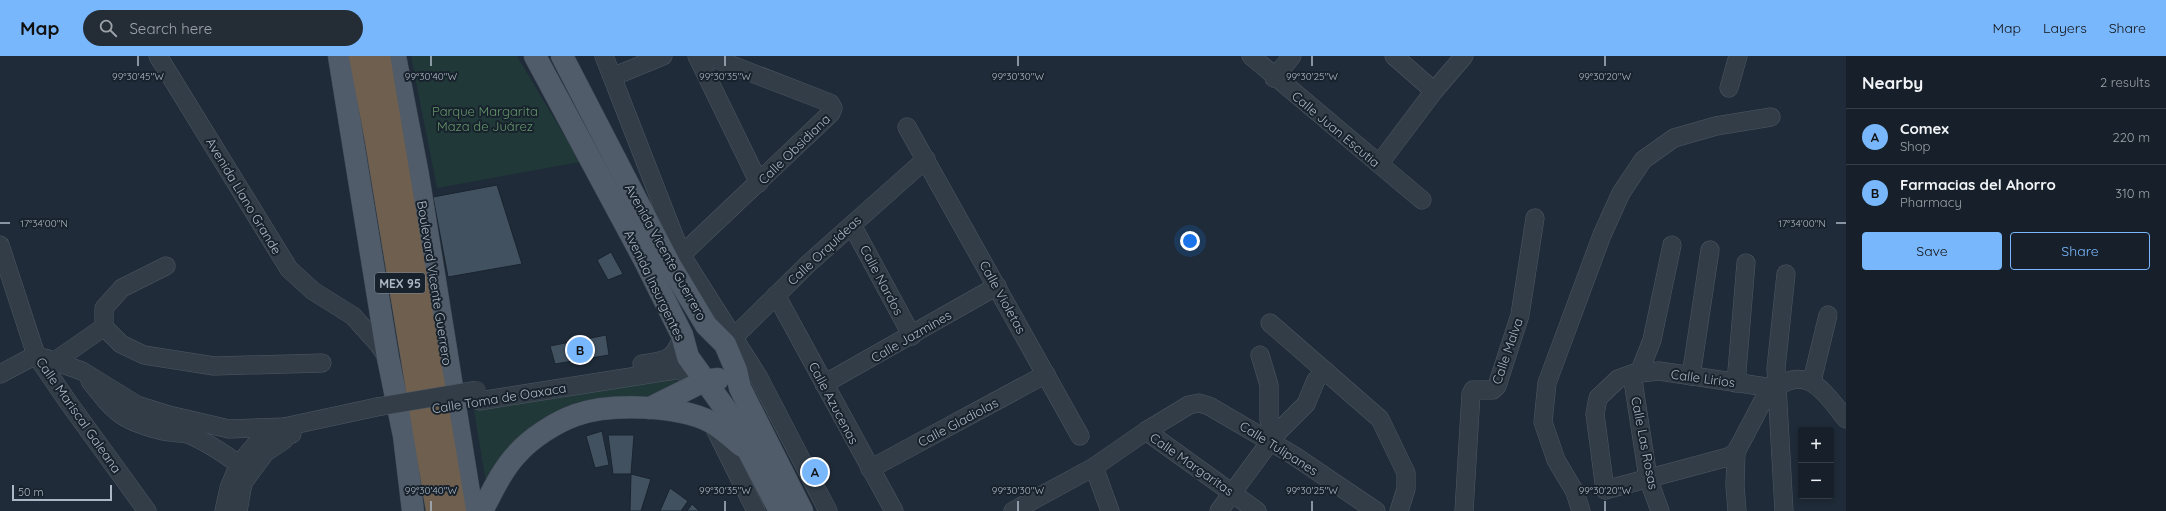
<!DOCTYPE html>
<html lang="en">
<head>
<meta charset="utf-8">
<style>
  :root { --surface:#17202a; --page:#242d36; --text:#f1f3f6; --muted:#9ea3a8; --line:#363e47; --accent:#79b7fd }
  body { margin:0; font-family:Quicksand,sans-serif; background:var(--page); color:var(--text) }
  .controls { position:absolute; right:12px; bottom:12px; display:grid; overflow:hidden; border-radius:4px; box-shadow:0 2px 6px #0003 }
  .controls button { width:36px; height:36px; display:grid; place-items:center; padding:0; border:0; border-bottom:1px solid var(--line); background:var(--surface); color:var(--text); font:20px sans-serif }
  .scale { position:absolute; left:12px; bottom:10px; width:100px; box-sizing:border-box; padding-left:4px; border:2px solid #acb8c5; border-top:0; font-size:11px; line-height:14px; white-space:nowrap; color:#acb8c5; -webkit-text-stroke:3px #18222c; paint-order:stroke }
  .you { position:absolute; left:1190px; top:185px; width:14px; height:14px; margin:-10px; border:3px solid #fff; border-radius:50%; background:#1a73e8; box-shadow:0 0 0 6px #1a73e833 }
  .badge { display:grid; place-items:center; width:26px; height:26px; border-radius:50%; background:var(--accent); color:#111; font-size:13px; font-weight:700 }
  .pin { position:absolute; translate:-50% -50%; border:2px solid #fff; box-shadow:0 1px 4px #0006 }
  .list { margin:0; padding:0; list-style:none }
  h2 { display:flex; justify-content:space-between; align-items:center; height:52px; margin:0; padding:0 16px; font-size:17px }
  h2 small { font-size:13px; font-weight:400; color:var(--muted) }
  .list li { display:grid; grid-template-columns:26px 1fr auto; gap:12px; align-items:center; box-sizing:border-box; height:56px; padding:0 16px; border-top:1px solid var(--line) }
  .list b { display:block; font-size:15px; white-space:nowrap }
  .list p { margin:0; font-size:13px; white-space:nowrap; color:var(--muted) }
  .list em { font-size:13px; font-style:normal; color:var(--muted) }
  .actions { display:flex; gap:8px; padding:12px 16px }
  .actions a { flex:1; padding:9px 0; border:1px solid var(--accent); border-radius:4px; text-align:center; font-size:14px; color:var(--accent) }
  .actions .main { background:var(--accent); color:#111 }
  .icon { flex:none; width:22px; height:22px; fill:none; stroke:currentColor; stroke-width:2; stroke-linecap:round; stroke-linejoin:round }
  .map { position:relative; flex:none; width:1846px; height:455px; overflow:hidden }
  header { display:flex; align-items:center; gap:24px; box-sizing:border-box; height:56px; padding:0 20px; background:var(--accent); color:#111 }
  header strong { font-size:19px }
  nav { display:flex; gap:22px; margin-inline-start:auto; font-size:14px }
  .search { width:280px; height:36px; background:var(--page); display:flex; align-items:center; gap:10px; box-sizing:border-box; padding:0 14px; border-radius:22px; color:var(--muted); font-size:15px }
  main { display:flex }
  aside { flex:1; background:var(--surface) }
  .map>svg:first-child { display:block }
  .green { fill:#213839 }
  .building { fill:#415160; stroke:#1a242f }
  .lines { fill:none; stroke-linecap:round; stroke-linejoin:round }
  .minor-casing { stroke:#4d5863; stroke-width:19 }
  .major-casing { stroke:#3c4652; stroke-width:23 }
  .highway-casing { stroke:#3d4853; stroke-width:23 }
  .minor { stroke:#323d48; stroke-width:18 }
  .major { stroke:#505c69; stroke-width:22 }
  .highway { stroke:#6f5f4f; stroke-width:22 }
  .minor-bridge-casing { stroke:#4d5863; stroke-width:19; stroke-linecap:butt }
  .minor-bridge { stroke:#323d48; stroke-width:18 }
  .ticks { fill:none; stroke:#acb8c5; stroke-width:1.5 }
  .labels { text-anchor:middle; dominant-baseline:central; stroke-width:4; stroke-linejoin:round; paint-order:stroke }
  .shield { fill:#18222c; stroke:#808b97; stroke-width:1 }
  .shield-label { font-size:12px; font-weight:bold; fill:#acb8c5 }
  .park-label { font-size:13px; fill:#63966a; stroke:#18222c }
  .street-label { font-size:13px; fill:#acb8c5; stroke:#18222c }
  .ticks-label { font-size:10px; text-anchor:middle; fill:#acb8c5; stroke:#18222c; stroke-width:4; stroke-linejoin:round; paint-order:stroke }
</style>
</head>
<body>
<header>
<strong>Map</strong>
<div class="search"><svg class="icon" aria-label="search" viewBox="0 0 24 24"><circle cx="10" cy="10" r="6"/><path d="M15 15l6 6"/></svg>Search here</div>
<nav><a>Map</a><a>Layers</a><a>Share</a></nav>
</header>
<main>
<div class="map">
<svg width="1846" height="455" viewBox="0 0 1846 455">
  <rect width="100%" height="100%" fill="#1f2b38"/>
  <g class="green">
    <path d="M411 0H517L580 106 437 132Z"/>
    <path d="M672 322 682 330 676 339 551 370 488 439 474 355Z"/>
  </g>
  <g class="building">
    <path d="M497 129 522 208 448 221 433 141Z"/>
    <path d="M611 196 623 218 608 224 597 204Z"/>
    <path d="M606 279 609 299 555 308 550 290Z"/>
    <path d="M602 375 609 409 595 412 586 380Z"/>
    <path d="M608 379H634L631 418H613Z"/>
    <path d="M631 418 651 423 641 455H630Z"/>
    <path d="M670 432 688 445 681 455H660Z"/>
    <path d="M692 448 699 455H687Z"/>
  </g>
  <g class="lines">
    <defs>
      <g id="minor">
        <path d="M158 0 289 213 313 235 353 260 379 289 388 302"/>
        <path d="M604 0 682 200 759 322 828 455"/>
        <path d="M697 0 759 127"/>
        <path d="M1251 0 1422 144"/>
        <path d="M1394 0 1434 35"/>
        <path d="M612 21 663 0"/>
        <path d="M1274 22 1292 0"/>
        <path d="M1729 32 1738 0"/>
        <path d="M907 71 1080 380"/>
        <path d="M1379 108 1434 35 1464 0"/>
        <path d="M852 169 912 280"/>
        <path d="M0 189 36 299 68 346 147 455"/>
        <path d="M674 206 831 57 833 52 830 47 708 0"/>
        <path d="M776 239 894 455"/>
        <path d="M1270 267 1380 363 1406 417V433L1399 455"/>
        <path d="M104 271V252L122 232 166 210"/>
        <path d="M725 288 733 282 808 208 926 103"/>
        <path d="M1260 299 1269 329V364L1275 379"/>
        <path d="M45 302 82 315 137 349 169 359 229 373 284 371 292 378"/>
        <path d="M55 305 104 271 121 288 144 299 214 310 322 307"/>
        <path d="M642 308C665 305 676 304 682 279"/>
        <path d="M1639 317 1652 284 1672 189"/>
        <path d="M0 318 36 299"/>
        <path d="M1632 318 1648 422 1660 455"/>
        <path d="M1691 320 1710 194"/>
        <path d="M90 325C115 357 122 365 163 375 172 377 182 376 190 379 213 389 231 402 250 417"/>
        <path d="M1812 325 1828 259"/>
        <path d="M1736 327 1746 207"/>
        <path d="M824 328 997 230"/>
        <path d="M1773 332 1659 315 1632 318 1618 323 1598 342 1595 358 1605 434 1728 401 1736 396 1766 339C1805 305 1821 332 1846 363"/>
        <path d="M479 345 675 314 685 316 704 325"/>
        <path d="M712 367 756 455"/>
        <path d="M1146 375 1257 455"/>
        <path d="M1736 396 1735 430 1737 455"/>
        <path d="M1094 411 1110 455"/>
        <path d="M870 413 1046 318"/>
        <path d="M224 455 229 432 239 408 255 389 284 371 377 351"/>
        <path d="M238 455 243 427 265 397 284 384"/>
        <path d="M1013 455 1094 411 1146 375 1189 349 1199 347 1209 350 1293 399 1376 455"/>
        <path d="M1219 455 1275 379 1306 348 1316 324 1326 315"/>
        <path d="M1464 455 1471 338 1473 334H1493L1497 330 1520 259 1535 162"/>
        <path d="M1581 455 1575 436 1556 404 1543 366 1547 327 1602 179 1621 137 1643 104 1674 82 1716 70 1771 61"/>
        <path d="M1784 455 1776 312 1786 218"/>
      </g>
      <g id="major">
        <path d="M339 0 388 302 404 380 413 455"/>
        <path d="M395 0 418 119 472 455"/>
        <path d="M535 0 645 205 682 279 688 301 729 358 780 455"/>
        <path d="M562 0 670 209 706 269 725 288 736 314 740 332 802 455"/>
        <path d="M650 352 704 325 718 323"/>
        <path d="M482 455C492 436 502 414 517 398 531 382 556 366 576 359 610 347 678 349 711 366 722 372 732 382 742 390"/>
      </g>
      <g id="highway">
        <path d="M360 0 376 85 437 455"/>
        <path d="M379 0 455 455"/>
      </g>
    </defs>
    <use href="#minor" class="minor-casing"/>
    <use href="#major" class="major-casing"/>
    <use href="#highway" class="highway-casing"/>
    <use href="#minor" class="minor"/>
    <use href="#major" class="major"/>
    <use href="#highway" class="highway"/>
    <defs>
      <path id="minor-bridge" d="M377 351 477 334"/>
    </defs>
    <use href="#minor-bridge" class="minor-bridge-casing"/>
    <use href="#minor-bridge" class="minor-bridge"/>
  </g>
  <path class="ticks" d="M138 0V10M431 0V10M725 0V10M1018 0V10M1312 0V10M1605 0V10M0 167H10M1836 167H1846M431 445V455M725 445V455M1018 445V455M1312 445V455M1605 445V455"/>
  <g class="labels">
    <rect class="shield" x="375" y="217" width="50" height="20" rx="3"/>
    <g class="shield-label">
      <text x="400" y="227">MEX 95</text>
    </g>
    <g class="park-label">
      <text x="485" y="55">Parque Margarita<tspan x="485" dy="15">Maza de Juárez</tspan></text>
    </g>
    <g class="street-label">
      <text transform="translate(1336 73) rotate(40)">Calle Juan Escutia</text>
      <text transform="translate(794 93) rotate(-44)">Calle Obsidiana</text>
      <text transform="translate(244 140) rotate(59)">Avenida Llano Grande</text>
      <text transform="translate(824 194) rotate(-43)">Calle Orquídeas</text>
      <text transform="translate(666 196) rotate(61)">Avenida Vicente Guerrero</text>
      <text transform="translate(882 224) rotate(62)">Calle Nardos</text>
      <text transform="translate(435 227) rotate(81)">Boulevard Vicente Guerrero</text>
      <text transform="translate(655 229) rotate(64)">Avenida Insurgentes</text>
      <text transform="translate(1003 241) rotate(61)">Calle Violetas</text>
      <text transform="translate(911 280) rotate(-30)">Calle Jazmines</text>
      <text transform="translate(1507 295) rotate(-71)">Calle Malva</text>
      <text transform="translate(1703 322) rotate(8)">Calle Lirios</text>
      <text transform="translate(499 342) rotate(-9)">Calle Toma de Oaxaca</text>
      <text transform="translate(834 347) rotate(62)">Calle Azucenas</text>
      <text transform="translate(79 359) rotate(55)">Calle Mariscal Galeana</text>
      <text transform="translate(958 366) rotate(-28)">Calle Gladiolas</text>
      <text transform="translate(1645 387) rotate(79)">Calle Las Rosas</text>
      <text transform="translate(1279 392) rotate(32)">Calle Tulipanes</text>
      <text transform="translate(1192 408) rotate(35)">Calle Margaritas</text>
    </g>
  </g>
  <g class="ticks-label">
    <text x="138" y="24">99°30'45"W</text>
    <text x="431" y="24">99°30'40"W</text>
    <text x="725" y="24">99°30'35"W</text>
    <text x="1018" y="24">99°30'30"W</text>
    <text x="1312" y="24">99°30'25"W</text>
    <text x="1605" y="24">99°30'20"W</text>
    <text x="44" y="171">17°34'00"N</text>
    <text x="1802" y="171">17°34'00"N</text>
    <text x="431" y="438">99°30'40"W</text>
    <text x="725" y="438">99°30'35"W</text>
    <text x="1018" y="438">99°30'30"W</text>
    <text x="1312" y="438">99°30'25"W</text>
    <text x="1605" y="438">99°30'20"W</text>
  </g>
</svg>
<div class="controls">
<button>+</button>
<button>−</button>
</div>
<div class="scale">50 m</div>
<div class="you"></div>
<div class="pin badge" style="left:815px;top:416px">A</div>
<div class="pin badge" style="left:580px;top:294px">B</div>
</div>
<aside>
<h2>Nearby<small>2 results</small></h2>
<ul class="list">
<li><span class="badge">A</span><div><b>Comex</b><p>Shop</p></div><em>220 m</em></li>
<li><span class="badge">B</span><div><b>Farmacias del Ahorro</b><p>Pharmacy</p></div><em>310 m</em></li>
</ul>
<div class="actions"><a class="main">Save</a><a>Share</a></div>
</aside>
</main>
</body>
</html>
